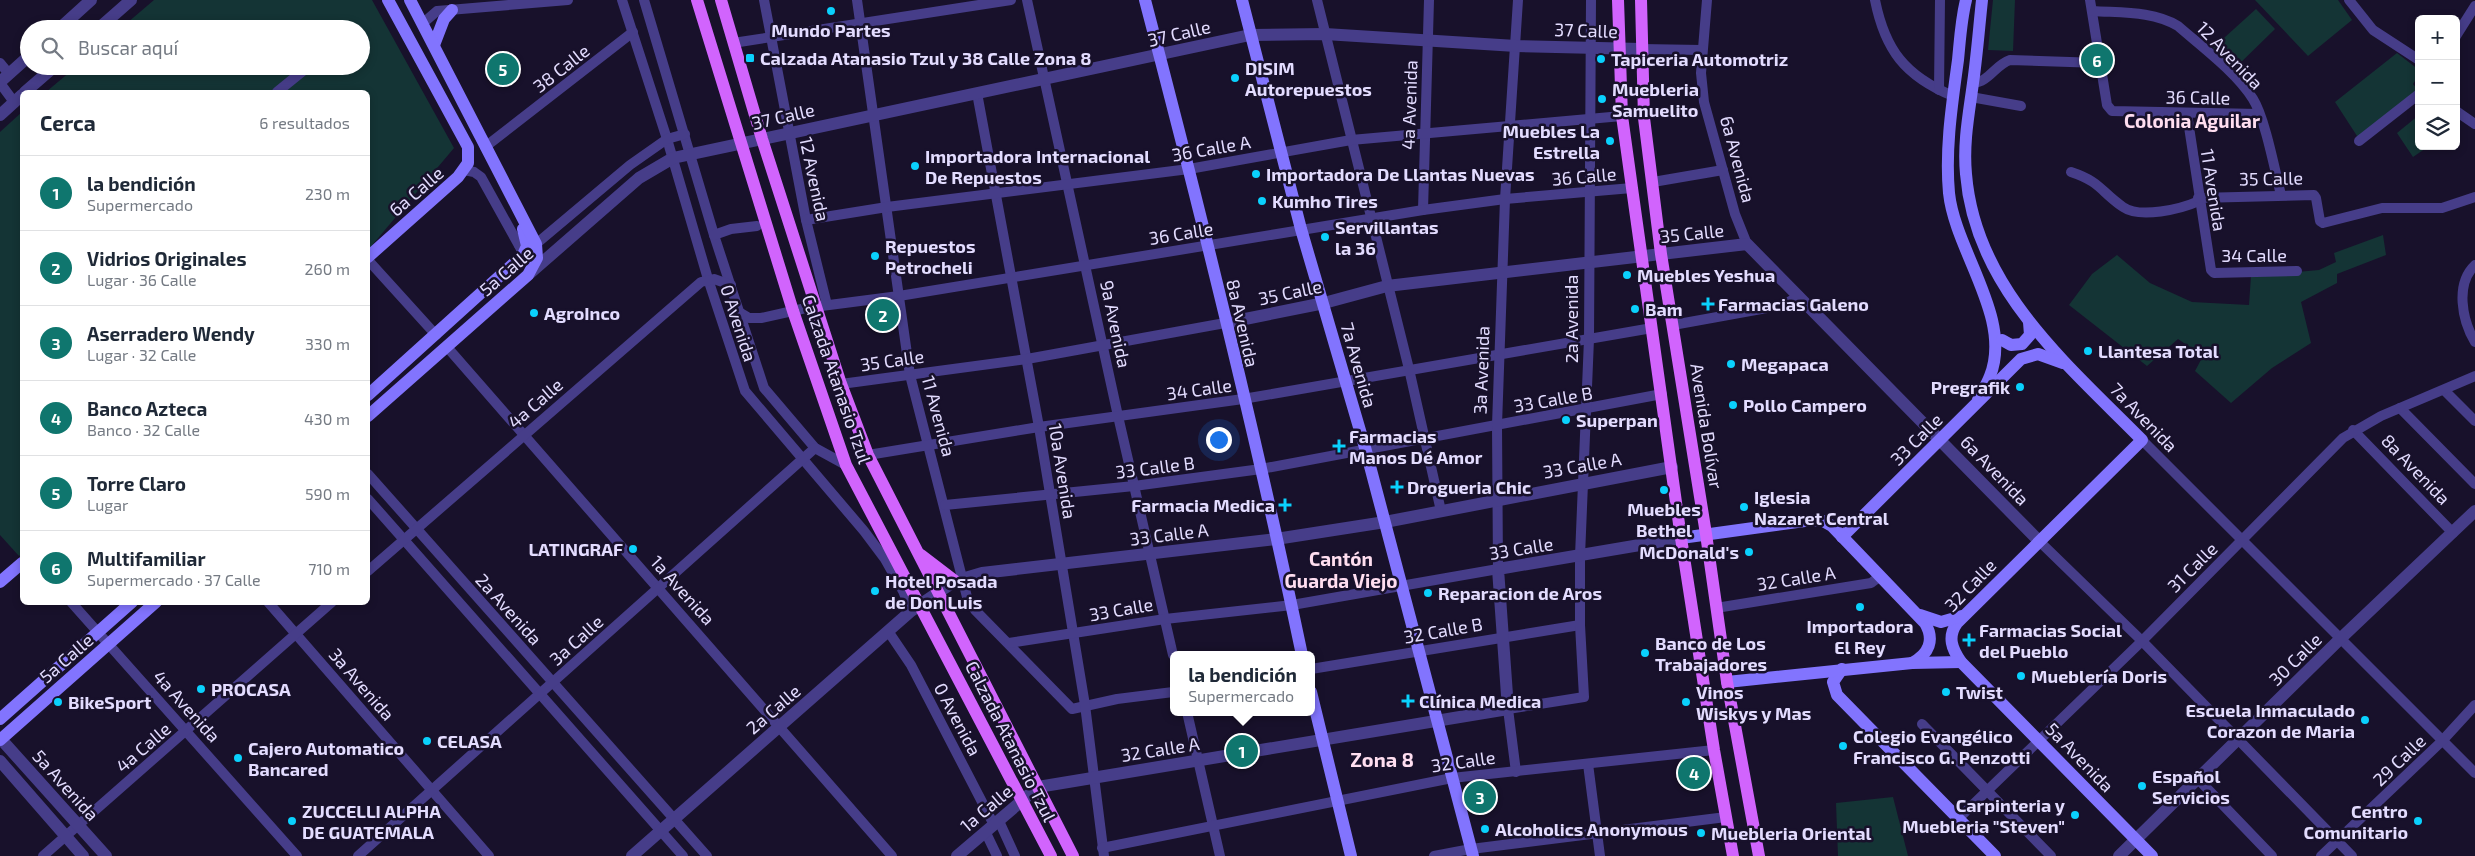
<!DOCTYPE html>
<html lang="es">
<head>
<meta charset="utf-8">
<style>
  :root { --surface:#fff; --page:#f2f2f3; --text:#1f2937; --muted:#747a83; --line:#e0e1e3; --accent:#0f766e }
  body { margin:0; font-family:"Exo 2",sans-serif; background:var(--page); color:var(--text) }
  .controls { position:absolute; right:15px; top:15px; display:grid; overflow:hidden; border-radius:8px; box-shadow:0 2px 8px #0003 }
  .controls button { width:45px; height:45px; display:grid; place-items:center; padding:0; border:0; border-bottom:1px solid var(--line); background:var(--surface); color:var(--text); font:25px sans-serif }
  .you { position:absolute; left:1218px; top:439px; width:18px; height:18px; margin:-12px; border:4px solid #fff; border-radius:50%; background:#1a73e8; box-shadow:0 0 0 8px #1a73e833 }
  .badge { display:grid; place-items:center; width:32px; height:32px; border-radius:50%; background:var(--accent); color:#fff; font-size:16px; font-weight:700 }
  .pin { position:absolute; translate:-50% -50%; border:2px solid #fff; box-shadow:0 1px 5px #0006 }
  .popup { position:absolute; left:1170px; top:651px; width:145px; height:65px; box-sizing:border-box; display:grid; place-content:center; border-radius:8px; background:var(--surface); filter:drop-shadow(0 1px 4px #0005); font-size:16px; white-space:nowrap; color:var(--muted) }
  .popup b { font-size:19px; color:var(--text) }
  .popup::after { content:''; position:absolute; left:50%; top:100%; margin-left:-10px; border:10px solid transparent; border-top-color:var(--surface) }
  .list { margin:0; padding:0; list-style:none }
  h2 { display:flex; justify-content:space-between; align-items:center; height:65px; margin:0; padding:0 20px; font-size:21px }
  h2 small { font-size:16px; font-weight:400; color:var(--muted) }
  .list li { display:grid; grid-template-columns:32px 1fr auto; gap:15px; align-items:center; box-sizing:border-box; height:75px; padding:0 20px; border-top:1px solid var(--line) }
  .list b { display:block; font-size:19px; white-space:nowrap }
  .list p { margin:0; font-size:16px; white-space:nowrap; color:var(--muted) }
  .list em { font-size:16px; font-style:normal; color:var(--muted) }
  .icon { flex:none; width:28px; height:28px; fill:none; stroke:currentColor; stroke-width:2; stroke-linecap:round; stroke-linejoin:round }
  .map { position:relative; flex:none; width:2475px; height:856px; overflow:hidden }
  .search { position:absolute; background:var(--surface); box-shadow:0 2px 8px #0003; left:20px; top:20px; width:350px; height:55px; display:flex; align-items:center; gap:12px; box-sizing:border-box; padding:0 18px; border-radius:28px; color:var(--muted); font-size:19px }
  .panel { position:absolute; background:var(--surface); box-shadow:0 2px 8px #0003; left:20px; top:90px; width:350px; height:515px; border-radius:8px }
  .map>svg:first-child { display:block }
  .green { fill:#143435 }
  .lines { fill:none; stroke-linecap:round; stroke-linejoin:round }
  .minor { stroke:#463d89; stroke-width:10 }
  .tertiary { stroke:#463d89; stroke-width:12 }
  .secondary { stroke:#8274fe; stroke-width:12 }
  .primary { stroke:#d164fd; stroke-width:12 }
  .poi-dot { fill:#0ad1fd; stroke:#18112b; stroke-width:2 }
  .labels { text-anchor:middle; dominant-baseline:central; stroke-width:5; stroke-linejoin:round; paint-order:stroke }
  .poi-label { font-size:18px; font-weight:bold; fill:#e3dcff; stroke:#18112b; text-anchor:start }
  .street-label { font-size:18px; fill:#e3dcff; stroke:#18112b }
  .neighbourhood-label { font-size:19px; font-weight:bold; fill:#ffdef0; stroke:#18112b }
  .quarter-label { font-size:20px; font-weight:bold; fill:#ffdef0; stroke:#18112b }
</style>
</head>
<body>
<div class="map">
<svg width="2475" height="856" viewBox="0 0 2475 856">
  <rect width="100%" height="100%" fill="#18112b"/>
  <g class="green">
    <path d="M154 0H372L454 148 368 250V92H46L77 66H361V29H120Z"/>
    <path d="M1993 0H2015L2013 51 1988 50Z"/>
    <path d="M2255 0H2338L2352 20 2308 56Z"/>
    <path d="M2256 9 2275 29 2233 70 2213 48Z"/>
    <path d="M2397 53 2419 70V75L2413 84 2419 91 2359 139 2335 102Z"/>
    <path d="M22 112V553L19 556 0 535V132Z"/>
    <path d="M2419 115V146H2429L2413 157 2397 133Z"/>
    <path d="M2383 235 2386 255 2337 274V283L2301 302 2311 343 2272 368 2231 403 2195 371 2203 356 2178 339 2147 366 2069 305 2092 274 2117 255 2150 283 2192 302 2249 305 2251 276 2319 270 2336 262 2334 253Z"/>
    <path d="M1893 797 1908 856H1838L1836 803Z"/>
  </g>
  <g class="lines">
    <g class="minor">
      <path d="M622 0 667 139 708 279 745 391 864 531 885 559 903 591 911 611"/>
      <path d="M644 0 714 235 764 388 815 448 846 465"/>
      <path d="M764 0 806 220 827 305"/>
      <path d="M857 0 910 375 967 597 975 610 1072 709 1117 699 1173 692"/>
      <path d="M1027 0 1118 416 1173 655"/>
      <path d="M1317 0 1409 369 1441 511"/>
      <path d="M1707 0 1701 73 1704 102 1735 214 1747 244"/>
      <path d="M1875 0C1885 50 1905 76 1953 96"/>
      <path d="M2090 0 2107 105 2112 111 2259 114"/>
      <path d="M2349 0 2373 30 2419 60"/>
      <path d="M2093 11C2122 13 2153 11 2178 26 2202 47 2236 72 2253 99 2265 118 2275 171 2281 195"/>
      <path d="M422 24 437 11 568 0"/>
      <path d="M2456 36 2475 6"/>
      <path d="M733 43 1011 0"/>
      <path d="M1641 49 1702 50"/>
      <path d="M0 63 9 74"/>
      <path d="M0 83 14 102"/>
      <path d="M1973 83C1989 82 1995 65 2010 60L2100 63"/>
      <path d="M1939 90 1940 0"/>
      <path d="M277 92 309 66"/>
      <path d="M977 93 1039 427 1085 705 1104 856"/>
      <path d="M1971 97 2021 106"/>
      <path d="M2456 111 2475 124"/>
      <path d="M2187 114 2211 270 2214 273 2297 271"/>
      <path d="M2359 141 2419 94"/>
      <path d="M485 147 633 32"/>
      <path d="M464 170 474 172 481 177 521 249"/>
      <path d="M2071 172C2101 182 2100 191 2123 207 2140 219 2181 209 2199 201"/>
      <path d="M1653 182 1723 170"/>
      <path d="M2198 198 2314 195 2316 198 2320 221 2323 223 2382 208H2442L2475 197"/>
      <path d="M1423 210 1429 0"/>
      <path d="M806 220 887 207 1189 169 1351 140 1622 116"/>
      <path d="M714 235 731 229 757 226"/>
      <path d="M519 245 536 244 630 165 667 139 685 134"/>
      <path d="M368 260 436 335"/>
      <path d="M2475 265C2455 284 2462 320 2475 342"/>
      <path d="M739 312 749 318H761L806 308 899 296 1423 210 1505 199 1632 188"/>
      <path d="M1673 325 1783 305 1799 296"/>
      <path d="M447 347C596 516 744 686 892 856"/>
      <path d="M841 384 1027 359 1225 323"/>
      <path d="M2444 390 2475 421"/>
      <path d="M2400 408 2475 484"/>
      <path d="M2353 430 2453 533"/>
      <path d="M2142 440 2475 773"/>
      <path d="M868 455 1039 427 1243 399 1652 328"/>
      <path d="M368 474 707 856"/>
      <path d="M368 499 683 856"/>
      <path d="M945 505 1134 486 1261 469 1662 394"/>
      <path d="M2038 540 2142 641 2352 856"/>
      <path d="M368 571 701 282 714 279 731 285"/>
      <path d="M71 602 297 856"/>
      <path d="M268 602 489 856"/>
      <path d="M1716 608 1871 583 1879 577"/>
      <path d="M888 631 911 665 994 825"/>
      <path d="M1009 643 1165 619 1292 605 1498 569 1497 425 1505 199 1518 0"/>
      <path d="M1311 669 1580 625"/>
      <path d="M1187 712 1220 856"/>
      <path d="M1922 724 2051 856"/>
      <path d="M1588 764 1600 856"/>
      <path d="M1516 772 1508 709 1584 697 1580 625V556L1589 339 1591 0"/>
      <path d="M2198 779 2272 856"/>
      <path d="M1958 819 2142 641 2343 438 2381 416 2475 376"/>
      <path d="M999 821 1015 856"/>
      <path d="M986 833 997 856"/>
      <path d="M1102 848 1452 778 1714 750"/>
      <path d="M43 856 332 602"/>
      <path d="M358 856 815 448"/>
      <path d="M1434 856 1471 849 1726 817"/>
      <path d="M2321 856 2442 741 2475 705"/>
    </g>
    <g class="tertiary">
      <path d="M59 29 91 0"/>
      <path d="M98 29 131 0"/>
      <path d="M0 82 29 56"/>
      <path d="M25 92 55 66"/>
      <path d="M0 115 22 95"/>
      <path d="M529 274 639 178 673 158 1250 35 1325 34 1516 46 1641 49"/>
      <path d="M1225 323 1324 303 1387 286 1747 244 2038 540"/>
      <path d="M0 738 106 856"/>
      <path d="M0 761 83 856"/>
      <path d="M632 856 911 611 955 581 982 573 1276 539 1385 522 1672 467"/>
      <path d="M957 856 1038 787 1508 709 1498 569 1681 538"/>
      <path d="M2119 856 2339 640 2475 511"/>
    </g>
    <g class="secondary">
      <path d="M1145 0C1202 217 1256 435 1302 655"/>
      <path d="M1242 0 1301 229 1366 451 1473 856"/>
      <path d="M1966 0C1961 20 1960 40 1958 60 1952 104 1945 149 1949 193 1955 251 2013 318 1990 376 1987 384 1982 392 1978 400"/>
      <path d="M1982 0C1979 28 1977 55 1973 83 1969 113 1963 143 1966 174 1975 288 2067 364 2142 440L1957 623C1947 637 1952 649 1961 662L2152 856"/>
      <path d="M434 45 444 19 452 10"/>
      <path d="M368 257 458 177 468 163V147L388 0"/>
      <path d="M2002 340 2011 345 2022 344 2030 335 2029 322"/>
      <path d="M368 395 523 255 527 246 523 229"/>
      <path d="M368 416 528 275 537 258 536 244 410 0"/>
      <path d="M1842 537 2021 359 2038 354 2063 363"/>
      <path d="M1681 538 1812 520 1823 521 1832 526 1925 623C1935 640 1929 654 1912 663"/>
      <path d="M0 582 22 563"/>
      <path d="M1920 615 1941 622 1962 616"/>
      <path d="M1842 669 1833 682 1837 695 1995 856"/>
      <path d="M1727 682 1912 663 1961 662"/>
      <path d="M1311 692 1351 856"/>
      <path d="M0 719 132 602"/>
      <path d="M0 740 156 602"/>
    </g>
    <g class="primary">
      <path d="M697 0 793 311 846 465 1051 856"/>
      <path d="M721 0 762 139 841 384 868 455 1073 856"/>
      <path d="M1618 0 1622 116 1632 188 1681 538 1714 750 1733 856"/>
      <path d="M1641 0 1644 118 1661 254 1706 534 1727 682 1759 856"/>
      <path d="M921 555 955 581"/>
    </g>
  </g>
  <g class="poi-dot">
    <circle cx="831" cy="11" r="5"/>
    <rect x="745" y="53" width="10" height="10" rx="2.5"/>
    <circle cx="1601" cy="59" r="5"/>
    <circle cx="1235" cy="78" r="5"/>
    <circle cx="1602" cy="99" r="5"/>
    <circle cx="1610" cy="141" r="5"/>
    <circle cx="915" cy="166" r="5"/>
    <circle cx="1256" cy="174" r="5"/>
    <circle cx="1262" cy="201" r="5"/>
    <circle cx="1325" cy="237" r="5"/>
    <circle cx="875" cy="256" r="5"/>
    <circle cx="1627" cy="275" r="5"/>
    <path d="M1705.5 296.5h5v5h5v5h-5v5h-5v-5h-5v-5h5z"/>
    <circle cx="1635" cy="309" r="5"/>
    <circle cx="534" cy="313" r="5"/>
    <circle cx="2088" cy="351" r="5"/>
    <circle cx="1731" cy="364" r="5"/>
    <circle cx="2020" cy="387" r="5"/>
    <circle cx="1733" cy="405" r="5"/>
    <circle cx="1566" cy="420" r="5"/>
    <path d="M1336.5 438.5h5v5h5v5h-5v5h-5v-5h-5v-5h5z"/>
    <path d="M1394.5 479.5h5v5h5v5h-5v5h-5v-5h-5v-5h5z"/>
    <circle cx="1664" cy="490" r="5"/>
    <path d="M1282.5 497.5h5v5h5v5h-5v5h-5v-5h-5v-5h5z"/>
    <circle cx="1744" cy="507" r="5"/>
    <circle cx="633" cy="549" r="5"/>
    <circle cx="1749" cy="552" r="5"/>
    <circle cx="875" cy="591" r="5"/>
    <circle cx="1428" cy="593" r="5"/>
    <circle cx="1860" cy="607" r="5"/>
    <path d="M1966.5 632.5h5v5h5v5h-5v5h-5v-5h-5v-5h5z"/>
    <circle cx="1645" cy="653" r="5"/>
    <circle cx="2021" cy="676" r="5"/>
    <circle cx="201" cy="689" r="5"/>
    <circle cx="1946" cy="692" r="5"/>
    <path d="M1405.5 693.5h5v5h5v5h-5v5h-5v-5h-5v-5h5z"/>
    <circle cx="58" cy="702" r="5"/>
    <circle cx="1686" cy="702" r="5"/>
    <circle cx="2365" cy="720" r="5"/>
    <circle cx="427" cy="741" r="5"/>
    <circle cx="1843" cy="746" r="5"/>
    <circle cx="238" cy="758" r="5"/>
    <circle cx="2142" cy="786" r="5"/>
    <circle cx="2075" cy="815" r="5"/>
    <circle cx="292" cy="821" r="5"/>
    <circle cx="2418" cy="821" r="5"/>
    <circle cx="1485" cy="829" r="5"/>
    <circle cx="1701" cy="833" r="5"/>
  </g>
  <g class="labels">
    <g class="poi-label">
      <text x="831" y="30" text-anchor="middle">Mundo Partes</text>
      <text x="760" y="58">Calzada Atanasio Tzul y 38 Calle Zona 8</text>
      <text x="1611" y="59">Tapiceria Automotriz</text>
      <text x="1245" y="68">DISIM<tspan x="1245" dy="21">Autorepuestos</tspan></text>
      <text x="1612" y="89">Muebleria<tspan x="1612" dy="21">Samuelito</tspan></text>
      <text x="1600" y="131" text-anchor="end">Muebles La<tspan x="1600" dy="21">Estrella</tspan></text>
      <text x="925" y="156">Importadora Internacional<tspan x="925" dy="21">De Repuestos</tspan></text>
      <text x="1266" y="174">Importadora De Llantas Nuevas</text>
      <text x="1272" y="201">Kumho Tires</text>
      <text x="1335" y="227">Servillantas<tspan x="1335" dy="21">la 36</tspan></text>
      <text x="885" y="246">Repuestos<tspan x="885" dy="21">Petrocheli</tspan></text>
      <text x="1637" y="275">Muebles Yeshua</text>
      <text x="1718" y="304">Farmacias Galeno</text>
      <text x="1645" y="309">Bam</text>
      <text x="544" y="313">AgroInco</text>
      <text x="2098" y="351">Llantesa Total</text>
      <text x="1741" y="364">Megapaca</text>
      <text x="2010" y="387" text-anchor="end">Pregrafik</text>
      <text x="1743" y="405">Pollo Campero</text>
      <text x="1576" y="420">Superpan</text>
      <text x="1349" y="436">Farmacias<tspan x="1349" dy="21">Manos Dé Amor</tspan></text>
      <text x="1407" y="487">Drogueria Chic</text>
      <text x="1754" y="497">Iglesia<tspan x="1754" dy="21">Nazaret Central</tspan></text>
      <text x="1275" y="505" text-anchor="end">Farmacia Medica</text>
      <text x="1664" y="509" text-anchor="middle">Muebles<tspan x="1664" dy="21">Bethel</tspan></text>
      <text x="623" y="549" text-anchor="end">LATINGRAF</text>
      <text x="1739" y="552" text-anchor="end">McDonald's</text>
      <text x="885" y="581">Hotel Posada<tspan x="885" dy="21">de Don Luis</tspan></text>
      <text x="1438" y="593">Reparacion de Aros</text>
      <text x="1860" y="626" text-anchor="middle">Importadora<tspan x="1860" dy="21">El Rey</tspan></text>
      <text x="1979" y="630">Farmacias Social<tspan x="1979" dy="21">del Pueblo</tspan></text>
      <text x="1655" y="643">Banco de Los<tspan x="1655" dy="21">Trabajadores</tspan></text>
      <text x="2031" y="676">Mueblería Doris</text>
      <text x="211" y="689">PROCASA</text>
      <text x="1696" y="692">Vinos<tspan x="1696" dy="21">Wiskys y Mas</tspan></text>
      <text x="1956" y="692">Twist</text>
      <text x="1419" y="701">Clínica Medica</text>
      <text x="68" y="702">BikeSport</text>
      <text x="2355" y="710" text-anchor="end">Escuela Inmaculado<tspan x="2355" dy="21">Corazon de Maria</tspan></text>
      <text x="1853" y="736">Colegio Evangélico<tspan x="1853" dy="21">Francisco G. Penzotti</tspan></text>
      <text x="437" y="741">CELASA</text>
      <text x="248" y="748">Cajero Automatico<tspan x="248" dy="21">Bancared</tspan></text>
      <text x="2152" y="776">Español<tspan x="2152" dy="21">Servicios</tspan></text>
      <text x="2065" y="805" text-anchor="end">Carpinteria y<tspan x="2065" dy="21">Muebleria "Steven"</tspan></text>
      <text x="302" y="811">ZUCCELLI ALPHA<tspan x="302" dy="21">DE GUATEMALA</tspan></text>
      <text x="2408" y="811" text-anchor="end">Centro<tspan x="2408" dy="21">Comunitario</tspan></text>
      <text x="1495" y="829">Alcoholics Anonymous</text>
      <text x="1711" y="833">Muebleria Oriental</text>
    </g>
    <g class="street-label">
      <text transform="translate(1586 30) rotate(2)">37 Calle</text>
      <text transform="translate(1179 33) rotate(-13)">37 Calle</text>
      <text transform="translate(2230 55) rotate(46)">12 Avenida</text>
      <text transform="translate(561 68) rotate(-38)">38 Calle</text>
      <text transform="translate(2198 97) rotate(1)">36 Calle</text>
      <text transform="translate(1409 105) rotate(-88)">4a Avenida</text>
      <text transform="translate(783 116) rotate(-13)">37 Calle</text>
      <text transform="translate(1211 148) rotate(-10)">36 Calle A</text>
      <text transform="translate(1738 159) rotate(75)">6a Avenida</text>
      <text transform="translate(1584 176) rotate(-5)">36 Calle</text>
      <text transform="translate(2271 178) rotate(-1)">35 Calle</text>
      <text transform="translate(815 179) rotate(78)">12 Avenida</text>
      <text transform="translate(2214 190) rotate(81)">11 Avenida</text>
      <text transform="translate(416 191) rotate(-41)">6a Calle</text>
      <text transform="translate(1181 233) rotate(-9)">36 Calle</text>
      <text transform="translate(1692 233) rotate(-6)">35 Calle</text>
      <text x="2254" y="255">34 Calle</text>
      <text transform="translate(506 271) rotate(-41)">5a Calle</text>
      <text transform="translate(1290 292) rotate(-12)">35 Calle</text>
      <text transform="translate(1571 319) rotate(-90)">2a Avenida</text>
      <text transform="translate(739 323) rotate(72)">0 Avenida</text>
      <text transform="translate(1243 323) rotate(77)">8a Avenida</text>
      <text transform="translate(1116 324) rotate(78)">9a Avenida</text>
      <text transform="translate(892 360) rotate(-8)">35 Calle</text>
      <text transform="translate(1359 365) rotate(74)">7a Avenida</text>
      <text transform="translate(1481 370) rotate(-88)">3a Avenida</text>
      <text transform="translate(837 379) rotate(71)">Calzada Atanasio Tzul</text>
      <text transform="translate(1199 389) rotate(-8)">34 Calle</text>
      <text transform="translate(1553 399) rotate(-10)">33 Calle B</text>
      <text transform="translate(535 403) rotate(-41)">4a Calle</text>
      <text transform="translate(939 416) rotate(75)">11 Avenida</text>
      <text transform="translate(2144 417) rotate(46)">7a Avenida</text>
      <text transform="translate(1707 426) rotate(81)">Avenida Bolívar</text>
      <text transform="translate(1916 439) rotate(-45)">33 Calle</text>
      <text transform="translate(1582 465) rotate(-10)">33 Calle A</text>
      <text transform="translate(1155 467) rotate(-7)">33 Calle B</text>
      <text transform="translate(2416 469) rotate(46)">8a Avenida</text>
      <text transform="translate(1995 470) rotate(46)">6a Avenida</text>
      <text transform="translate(1063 471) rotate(81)">10a Avenida</text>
      <text transform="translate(1169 534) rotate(-7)">33 Calle A</text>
      <text transform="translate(1521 548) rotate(-9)">33 Calle</text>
      <text transform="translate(2192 567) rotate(-45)">31 Calle</text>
      <text transform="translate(1796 578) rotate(-9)">32 Calle A</text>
      <text transform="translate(1970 585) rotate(-46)">32 Calle</text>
      <text transform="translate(683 590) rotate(48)">1a Avenida</text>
      <text transform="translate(509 609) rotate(48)">2a Avenida</text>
      <text transform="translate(1121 609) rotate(-10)">33 Calle</text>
      <text transform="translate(1443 630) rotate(-10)">32 Calle B</text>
      <text transform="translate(576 640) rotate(-42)">3a Calle</text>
      <text transform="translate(66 658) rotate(-41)">5a Calle</text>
      <text transform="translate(2295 659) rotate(-45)">30 Calle</text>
      <text transform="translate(362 684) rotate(49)">3a Avenida</text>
      <text transform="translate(187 706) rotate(48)">4a Avenida</text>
      <text transform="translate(773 709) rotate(-41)">2a Calle</text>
      <text transform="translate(958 719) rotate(62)">0 Avenida</text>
      <text transform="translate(1011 741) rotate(63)">Calzada Atanasio Tzul</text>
      <text transform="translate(143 747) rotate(-41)">4a Calle</text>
      <text transform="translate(1160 749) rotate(-9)">32 Calle A</text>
      <text transform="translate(2080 757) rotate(46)">5a Avenida</text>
      <text transform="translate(2399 760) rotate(-44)">29 Calle</text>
      <text transform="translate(1463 761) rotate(-8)">32 Calle</text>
      <text transform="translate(66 785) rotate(48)">5a Avenida</text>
      <text transform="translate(986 808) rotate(-40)">1a Calle</text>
    </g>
    <g class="neighbourhood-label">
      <text x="2192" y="120">Colonia Aguilar</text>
      <text x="1341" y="558">Cantón<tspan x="1341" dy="22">Guarda Viejo</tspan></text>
    </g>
    <g class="quarter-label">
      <text x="1382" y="759">Zona 8</text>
    </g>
  </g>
</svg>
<div class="controls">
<button>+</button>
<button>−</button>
<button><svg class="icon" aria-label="layers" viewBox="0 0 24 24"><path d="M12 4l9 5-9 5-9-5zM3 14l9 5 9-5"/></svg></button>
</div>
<div class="you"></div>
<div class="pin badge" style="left:1242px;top:751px">1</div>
<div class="popup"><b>la bendición</b>Supermercado</div>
<div class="pin badge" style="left:883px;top:315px">2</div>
<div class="pin badge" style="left:1480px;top:797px">3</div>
<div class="pin badge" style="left:1694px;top:773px">4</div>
<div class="pin badge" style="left:503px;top:69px">5</div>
<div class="pin badge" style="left:2097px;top:60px">6</div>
<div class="search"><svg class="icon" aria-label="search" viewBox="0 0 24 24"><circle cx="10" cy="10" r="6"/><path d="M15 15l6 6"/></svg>Buscar aquí</div>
<section class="panel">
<h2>Cerca<small>6 resultados</small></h2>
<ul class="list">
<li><span class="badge">1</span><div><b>la bendición</b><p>Supermercado</p></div><em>230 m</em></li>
<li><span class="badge">2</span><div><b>Vidrios Originales</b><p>Lugar · 36 Calle</p></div><em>260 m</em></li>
<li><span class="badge">3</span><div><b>Aserradero Wendy</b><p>Lugar · 32 Calle</p></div><em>330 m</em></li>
<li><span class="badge">4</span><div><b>Banco Azteca</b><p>Banco · 32 Calle</p></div><em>430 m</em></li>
<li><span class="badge">5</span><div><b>Torre Claro</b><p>Lugar</p></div><em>590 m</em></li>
<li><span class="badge">6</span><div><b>Multifamiliar</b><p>Supermercado · 37 Calle</p></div><em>710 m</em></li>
</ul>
</section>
</div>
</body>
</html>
